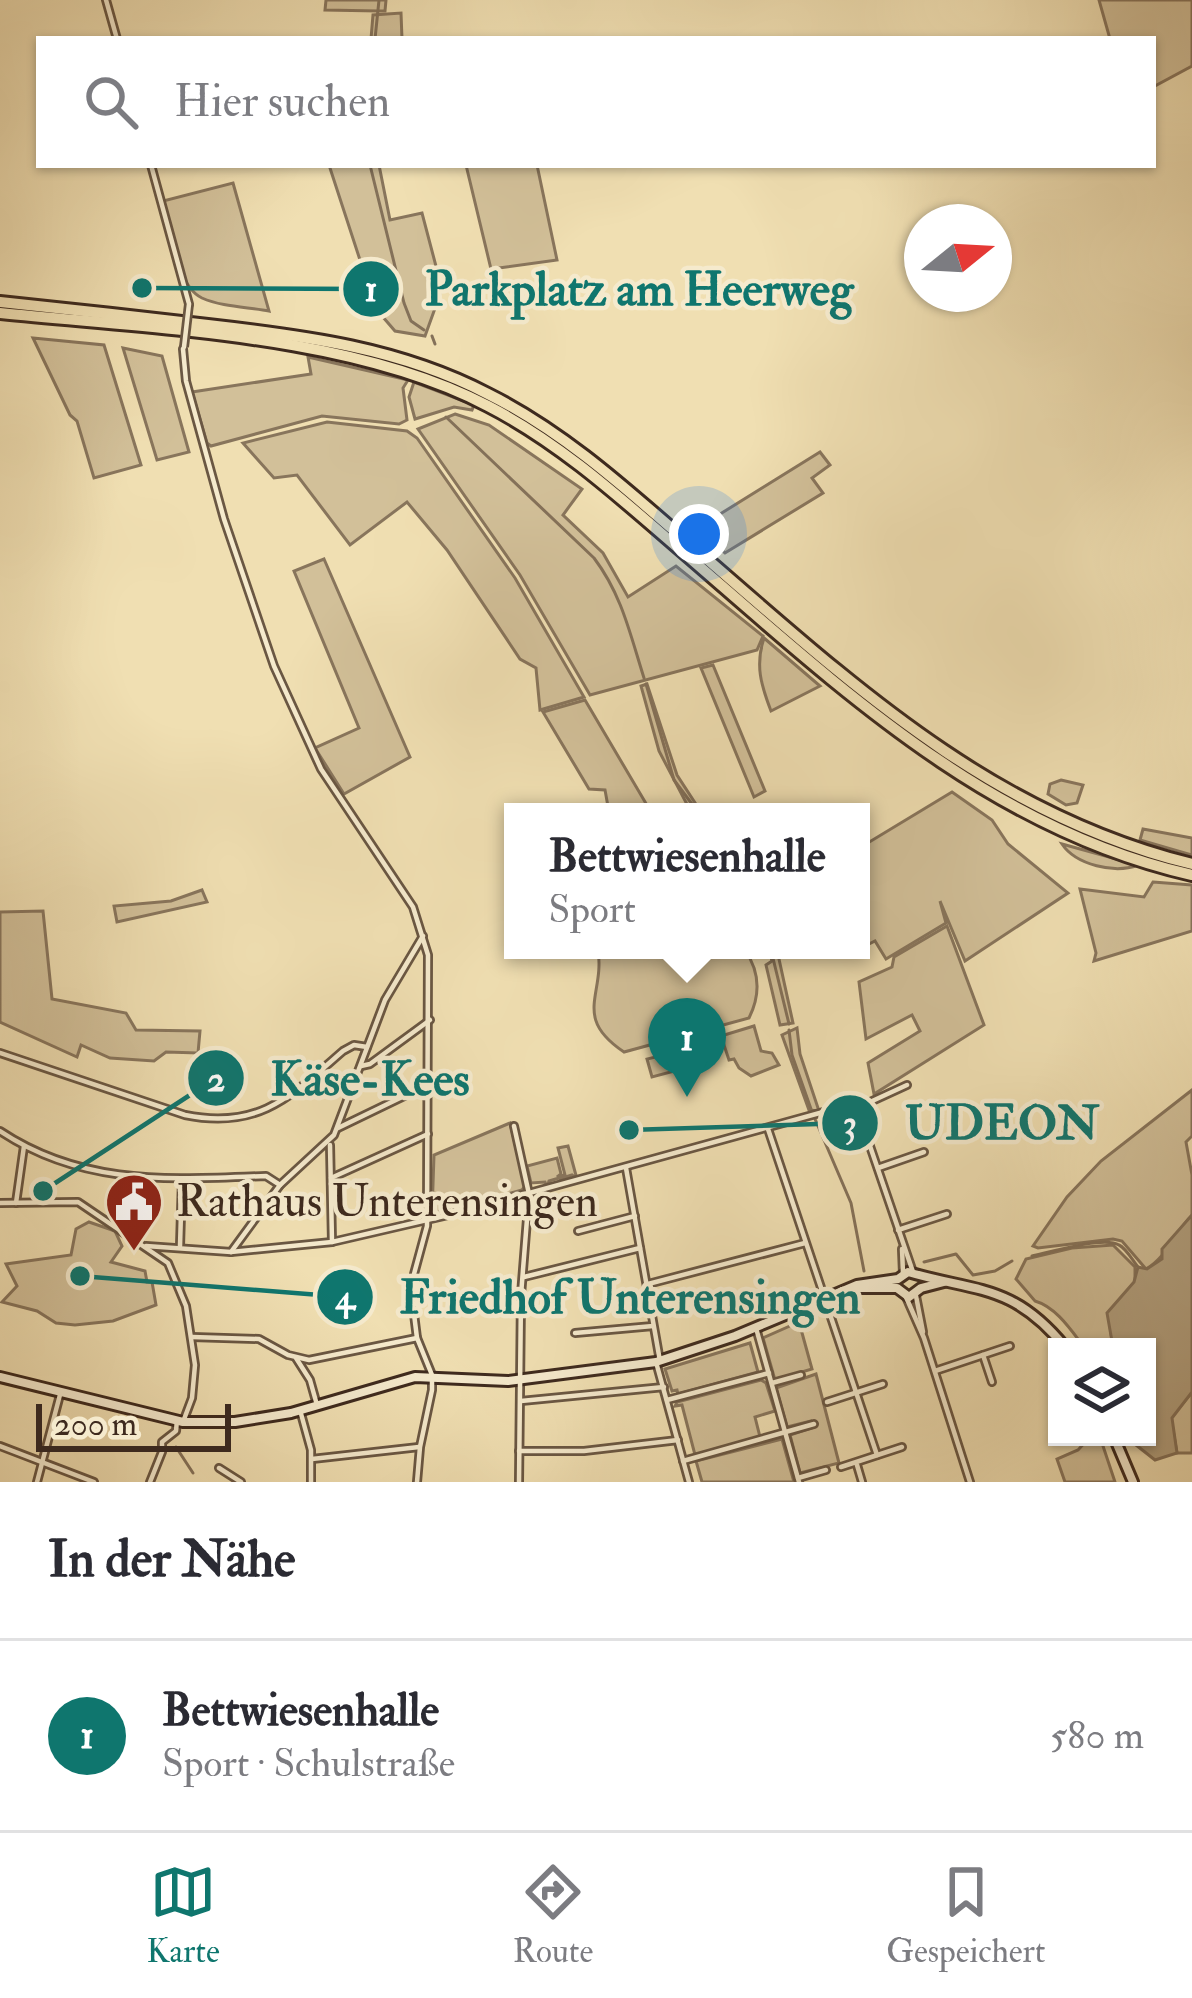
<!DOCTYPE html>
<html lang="de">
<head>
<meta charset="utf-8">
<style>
  :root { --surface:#fff; --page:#f2f2f3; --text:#2b2b33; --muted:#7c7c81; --line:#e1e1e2; --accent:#0f766e }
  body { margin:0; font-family:"IM FELL Double Pica",serif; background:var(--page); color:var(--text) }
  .controls { position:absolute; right:36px; bottom:36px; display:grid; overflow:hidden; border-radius:0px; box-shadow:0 3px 9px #0004 }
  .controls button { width:108px; height:108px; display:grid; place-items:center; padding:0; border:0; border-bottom:3px solid var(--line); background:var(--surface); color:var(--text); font:60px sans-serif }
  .compass { position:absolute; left:904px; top:204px; width:108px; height:108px; border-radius:50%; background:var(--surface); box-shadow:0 3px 9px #0004; rotate:72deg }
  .scale { position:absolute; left:36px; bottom:30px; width:195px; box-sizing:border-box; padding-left:12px; border:6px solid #3e2a1e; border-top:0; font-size:33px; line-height:42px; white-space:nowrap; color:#3e2a1e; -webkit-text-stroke:9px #f5eacd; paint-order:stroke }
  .you { position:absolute; left:699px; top:534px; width:42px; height:42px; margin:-30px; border:9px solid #fff; border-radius:50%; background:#1a73e8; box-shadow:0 0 0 18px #1a73e833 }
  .badge { display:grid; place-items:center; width:78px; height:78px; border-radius:50%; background:var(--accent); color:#fff; font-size:39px; font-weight:700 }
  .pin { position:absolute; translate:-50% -99px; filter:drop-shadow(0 3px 6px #0008) }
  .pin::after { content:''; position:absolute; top:63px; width:42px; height:36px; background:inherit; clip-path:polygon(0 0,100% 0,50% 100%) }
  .popup { position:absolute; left:504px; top:803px; width:366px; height:156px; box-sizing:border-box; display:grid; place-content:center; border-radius:0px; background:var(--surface); filter:drop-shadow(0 3px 9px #0005); font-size:39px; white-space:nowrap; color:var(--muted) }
  .popup b { font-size:45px; color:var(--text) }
  .popup::after { content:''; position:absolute; left:50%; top:100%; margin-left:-24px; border:24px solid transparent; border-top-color:var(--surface) }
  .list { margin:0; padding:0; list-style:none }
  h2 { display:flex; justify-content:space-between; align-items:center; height:156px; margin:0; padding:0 48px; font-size:51px }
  h2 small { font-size:39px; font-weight:400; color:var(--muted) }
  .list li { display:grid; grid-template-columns:78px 1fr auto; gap:36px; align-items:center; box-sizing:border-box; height:192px; padding:0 48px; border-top:3px solid var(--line) }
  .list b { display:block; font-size:45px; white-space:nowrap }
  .list p { margin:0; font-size:39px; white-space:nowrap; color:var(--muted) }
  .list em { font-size:39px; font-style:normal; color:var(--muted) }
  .icon { flex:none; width:66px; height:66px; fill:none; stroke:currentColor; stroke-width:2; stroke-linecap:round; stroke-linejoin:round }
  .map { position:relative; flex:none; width:1192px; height:1482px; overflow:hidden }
  .search { position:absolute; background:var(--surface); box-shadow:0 3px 9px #0004; left:36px; right:36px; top:36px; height:132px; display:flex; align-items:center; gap:30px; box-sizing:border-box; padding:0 42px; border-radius:0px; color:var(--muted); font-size:45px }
  .sheet { height:348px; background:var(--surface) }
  nav { display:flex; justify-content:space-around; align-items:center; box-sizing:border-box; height:168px; border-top:3px solid var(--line); background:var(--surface); font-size:33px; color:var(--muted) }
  nav a { display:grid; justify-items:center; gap:6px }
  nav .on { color:var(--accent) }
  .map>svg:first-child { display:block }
  .green { fill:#d2c099; stroke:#88755c; stroke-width:3 }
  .water { fill:#b3a180; stroke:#847159; stroke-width:3 }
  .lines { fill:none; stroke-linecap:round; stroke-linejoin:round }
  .stream { stroke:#847159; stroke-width:3 }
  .street-casing { stroke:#6a5743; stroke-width:10 }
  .secondary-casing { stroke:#3e2a1e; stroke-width:14 }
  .highway-casing { stroke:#3e2a1e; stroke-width:16 }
  .street { stroke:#f5eacd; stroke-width:4.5 }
  .secondary { stroke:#f5eacd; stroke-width:8 }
  .highway { stroke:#f0dfb2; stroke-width:10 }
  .street-bridge-casing { stroke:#6a5743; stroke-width:10; stroke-linecap:butt }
  .street-bridge { stroke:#f5eacd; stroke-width:4.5 }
  .labels { text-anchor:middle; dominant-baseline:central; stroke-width:9; stroke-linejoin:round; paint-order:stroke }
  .poi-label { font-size:45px; fill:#3e2a1e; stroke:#f5eacd; text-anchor:start }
  .leader { fill:none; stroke:#0f766e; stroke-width:4.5 }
  .callout-dot { fill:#0f766e; stroke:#f5eacd; stroke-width:4.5 }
  .mark-label { font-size:36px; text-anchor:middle; font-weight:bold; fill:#fff }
  .callout-label { font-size:48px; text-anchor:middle; font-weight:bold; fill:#0f766e; stroke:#f5eacd; stroke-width:9; stroke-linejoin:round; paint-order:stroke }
</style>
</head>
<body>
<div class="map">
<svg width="1192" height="1482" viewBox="0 0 1192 1482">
  <rect width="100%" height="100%" fill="#f0dfb2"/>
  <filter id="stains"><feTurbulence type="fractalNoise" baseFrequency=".00167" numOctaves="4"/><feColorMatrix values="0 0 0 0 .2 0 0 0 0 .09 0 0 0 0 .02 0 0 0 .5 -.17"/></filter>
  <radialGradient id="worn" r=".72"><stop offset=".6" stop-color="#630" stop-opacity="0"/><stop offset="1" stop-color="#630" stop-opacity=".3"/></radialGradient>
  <g class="green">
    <path d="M326 0H386L385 11H379L325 10Z"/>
    <path d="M1099 0H1192V66L1153 87V39H1110Z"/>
    <path d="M401 13 402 39H371L373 15Z"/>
    <path d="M329 165H379L390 220 422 213 442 289 425 336 395 331 376 309Z"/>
    <path d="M466 165H537L557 260 491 269Z"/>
    <path d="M233 183 269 311C248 307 222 307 202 298 175 285 171 228 163 201Z"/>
    <path d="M33 338 104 345 141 465 94 478 77 421 70 415Z"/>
    <path d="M123 348 162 356 189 452 157 460Z"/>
    <path d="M308 357 408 380 403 388 407 420 399 424 322 416 211 446 207 443 192 392 311 374Z"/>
    <path d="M414 382 474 405 472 410 454 407 415 419 409 397Z"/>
    <path d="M455 414 489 425 582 489 563 515 603 553 628 597 676 566 763 636 757 650 590 695 520 575 418 429Z"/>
    <path d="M327 422 407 431 417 438 515 578 584 697 540 710 536 668 520 659 447 550 407 502 350 545 297 475 274 478 243 443Z"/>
    <path d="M820 452 830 465 812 478 823 493 725 553 696 529Z"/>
    <path d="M324 559 410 757 344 794 315 748 359 728 294 571Z"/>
    <path d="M764 638 820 686 771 711C761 685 755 665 764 638Z"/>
    <path d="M713 665 765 791 754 797 701 668Z"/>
    <path d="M647 684 677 775 701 812H691L659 751 641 686Z"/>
    <path d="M585 700 651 812H609L605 790 589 789 543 712Z"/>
    <path d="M1061 780 1083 785 1077 803 1066 805 1048 794 1050 784Z"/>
    <path d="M952 792 992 820 1008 844 1068 893 965 961 940 901 946 923 886 959 875 941 861 948V847Z"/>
    <path d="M1143 829 1192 838V855L1140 840Z"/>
    <path d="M1062 844 1138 865C1115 874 1076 865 1062 844Z"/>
    <path d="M1153 882 1192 885V931L1094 961 1096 953 1080 889 1144 897Z"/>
    <path d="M202 890 207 902 117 922 114 906 171 901Z"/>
    <path d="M43 911 52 999 126 1013 136 1030 200 1031 198 1053 166 1052 154 1061 110 1058 81 1045 77 1057 0 1022V912Z"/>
    <path d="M947 926 984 1025 874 1094 868 1063 920 1031 912 1015 866 1039 859 982 892 967 894 957Z"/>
    <path d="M598 950H745C760 972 761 994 749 1018L624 1052C572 1017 605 995 598 950Z"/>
    <path d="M769 950H777L793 1023 780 1025 766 965 772 961Z"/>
    <path d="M754 1026 761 1051 772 1053 779 1065 751 1076 739 1068 734 1059 729 1060 721 1036Z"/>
    <path d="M797 1028 800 1054 819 1111 809 1110 782 1035Z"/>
    <path d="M697 1047 701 1064 652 1077 647 1059Z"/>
    <path d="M1192 1090V1136L1186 1142 1192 1175V1215C1174 1233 1168 1256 1146 1269L1122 1241 1113 1239 1038 1248 1033 1246 1067 1197 1101 1161Z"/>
    <path d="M510 1123 525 1186 522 1190 432 1214 434 1155Z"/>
    <path d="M568 1146 577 1179 572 1175 562 1178 563 1182 559 1178 549 1181 547 1187 545 1182 531 1183 527 1166 557 1158 561 1174 557 1177 565 1175 558 1148Z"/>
    <path d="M89 1222 115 1231 122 1246 111 1262 145 1271 147 1282H152L156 1305 113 1321 75 1325 56 1323 37 1311 2 1302 17 1286 6 1264 71 1255 76 1229Z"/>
    <path d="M1113 1245 1135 1267V1282L1108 1313 1113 1347H1084C1071 1330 1056 1307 1035 1301L1016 1279 1026 1259 1072 1248Z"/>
    <path d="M799 1322 812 1369 775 1380 763 1338Z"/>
    <path d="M750 1343 758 1372 678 1394 677 1390 672 1391 665 1369Z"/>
    <path d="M816 1374 839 1463 800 1473 790 1435 814 1427 811 1421 787 1427 776 1388Z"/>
    <path d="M761 1380 766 1383 775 1411 755 1417 760 1437 695 1455 682 1405 675 1406 677 1402Z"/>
    <path d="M1192 1392V1453H1177L1171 1418Z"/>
    <path d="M1090 1437H1100L1115 1482H1065L1057 1459 1078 1450Z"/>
    <path d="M782 1439 794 1482H702L696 1461Z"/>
  </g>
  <path class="water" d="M1192 1215V1392L1172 1418 1177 1453 1155 1460 1136 1445 1133 1437H1147V1347H1113L1107 1313 1134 1282 1138 1267 1147 1269 1162 1259V1249Z"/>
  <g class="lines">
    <g class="stream">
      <path d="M375 39 379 0"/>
      <path d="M370 165 404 303 411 321 424 330"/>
      <path d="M432 336 435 344"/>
      <path d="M446 417 594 558C622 595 630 634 644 678"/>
      <path d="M646 684 674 780 698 812"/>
      <path d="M771 950 789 1024"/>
      <path d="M789 1030 792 1055 811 1109"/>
      <path d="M815 1119 851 1203 864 1271"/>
      <path d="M1032 1256C1050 1252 1104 1236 1119 1245 1126 1248 1133 1261 1138 1267"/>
      <path d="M924 1262 956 1254 973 1275 995 1271 1012 1261"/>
      <path d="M176 1447 193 1473"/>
    </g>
    <defs>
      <g id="street">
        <path d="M106 0 117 39"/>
        <path d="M151 165 189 304"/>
        <path d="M183 349 186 381 224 519 274 666 321 769 413 907 428 955 427 1226 414 1274 412 1298 417 1338 432 1375V1390L420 1447 417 1482"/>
        <path d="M0 1053 185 1115C259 1130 290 1097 343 1051L354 1045 367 1047"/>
        <path d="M361 1066 370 1064 430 1020"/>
        <path d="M857 1108 913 1272"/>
        <path d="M514 1126 529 1194 521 1295 519 1482"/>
        <path d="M338 1128 429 1084"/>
        <path d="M768 1129 877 1455"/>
        <path d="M0 1131C84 1187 172 1179 266 1176L280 1185"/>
        <path d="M330 1145 332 1242"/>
        <path d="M626 1168 660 1361"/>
        <path d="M878 1168 924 1152"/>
        <path d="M331 1178 428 1134"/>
        <path d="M0 1203 78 1202 168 1263 186 1306 195 1365 192 1398 183 1422"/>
        <path d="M16 1203 24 1146"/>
        <path d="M898 1230 947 1214"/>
        <path d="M578 1231 635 1216"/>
        <path d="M146 1246 231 1252 332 1242 457 1213 845 1106 857 1108 907 1085"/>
        <path d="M180 1246 182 1180"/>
        <path d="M902 1249 903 1273"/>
        <path d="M231 1252 280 1185 334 1135 385 1000 423 936"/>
        <path d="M524 1277 640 1248"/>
        <path d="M648 1284 805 1243"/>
        <path d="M916 1296 923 1332"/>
        <path d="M906 1297 924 1338 970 1482"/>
        <path d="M756 1328 799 1482"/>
        <path d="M575 1333 653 1326"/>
        <path d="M192 1337 259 1339 288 1355 309 1360 417 1338"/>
        <path d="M983 1355 992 1382"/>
        <path d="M296 1358 310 1380 317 1405"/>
        <path d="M656 1362 689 1482"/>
        <path d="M935 1371 1010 1346"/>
        <path d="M772 1383 801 1375"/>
        <path d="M667 1400 769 1373"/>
        <path d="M521 1401 664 1387"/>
        <path d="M827 1402 883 1384"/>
        <path d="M300 1410 311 1450V1482"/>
        <path d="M0 1446 94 1482"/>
        <path d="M519 1451H584L678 1440"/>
        <path d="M312 1459 419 1447"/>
        <path d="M683 1461 814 1424"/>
        <path d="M857 1465 862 1482"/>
        <path d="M841 1467 902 1447"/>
        <path d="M219 1468 241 1482"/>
        <path d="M798 1478 826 1470"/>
        <path d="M37 1482 61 1391"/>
        <path d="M150 1482 162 1452V1442L176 1431 177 1420"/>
      </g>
      <g id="secondary">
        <path d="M860 1288H897L909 1297 921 1288 944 1282"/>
        <path d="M0 1377 183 1422H235L291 1413 415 1377 508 1381 656 1362 735 1336 857 1285 898 1279 908 1272C975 1292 1013 1283 1065 1347"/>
        <path d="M1114 1437 1133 1482"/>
      </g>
      <g id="highway">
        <path d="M0 302C69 309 139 317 208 325 305 336 400 348 488 394 562 431 623 486 685 540 842 675 984 813 1192 864"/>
        <path d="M0 313C154 329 351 334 488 406 558 442 617 495 677 547 833 681 984 828 1192 875"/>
      </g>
    </defs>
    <use href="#street" class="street-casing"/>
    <use href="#secondary" class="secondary-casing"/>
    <use href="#highway" class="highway-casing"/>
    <use href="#street" class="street"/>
    <use href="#secondary" class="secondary"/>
    <use href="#highway" class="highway"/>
    <defs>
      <path id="street-bridge" d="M184 347 189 304"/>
    </defs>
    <use href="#street-bridge" class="street-bridge-casing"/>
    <use href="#street-bridge" class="street-bridge"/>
  </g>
  <defs>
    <symbol id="civic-pin" viewBox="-11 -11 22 30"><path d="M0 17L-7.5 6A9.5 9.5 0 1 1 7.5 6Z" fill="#8f2418" stroke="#f5eacd"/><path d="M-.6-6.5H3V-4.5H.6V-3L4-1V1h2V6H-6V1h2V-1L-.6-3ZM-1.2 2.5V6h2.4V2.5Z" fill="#fff"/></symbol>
  </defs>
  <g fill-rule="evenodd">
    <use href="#civic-pin" x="101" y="1169" width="66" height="90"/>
  </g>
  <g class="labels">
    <g class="poi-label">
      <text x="176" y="1202">Rathaus Unterensingen</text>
    </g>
  </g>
  <path class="leader" d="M142 288L371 289M43 1191L216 1078M629 1130L850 1123M80 1276L345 1297"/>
  <g class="callout-dot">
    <circle cx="142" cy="288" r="12"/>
    <circle cx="43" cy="1191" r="12"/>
    <circle cx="629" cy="1130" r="12"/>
    <circle cx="80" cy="1276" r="12"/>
    <circle cx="371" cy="289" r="30"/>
    <circle cx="216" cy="1078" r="30"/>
    <circle cx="850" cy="1123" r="30"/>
    <circle cx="345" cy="1297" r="30"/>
  </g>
  <g class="mark-label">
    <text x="371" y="301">1</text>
    <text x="216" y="1091">2</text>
    <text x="850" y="1135">3</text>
    <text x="345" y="1309">4</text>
  </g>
  <g class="callout-label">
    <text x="639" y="305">Parkplatz am Heerweg</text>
    <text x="370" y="1095">Käse-Kees</text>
    <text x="1002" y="1139">UDEON</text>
    <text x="630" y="1313">Friedhof Unterensingen</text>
  </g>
  <rect width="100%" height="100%" filter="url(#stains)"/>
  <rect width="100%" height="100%" fill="url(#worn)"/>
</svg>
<div class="controls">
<button><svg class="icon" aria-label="layers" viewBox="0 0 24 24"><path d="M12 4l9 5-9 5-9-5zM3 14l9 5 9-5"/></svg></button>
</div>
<svg class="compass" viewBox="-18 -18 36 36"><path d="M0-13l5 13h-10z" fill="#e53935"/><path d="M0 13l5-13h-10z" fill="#7c7c81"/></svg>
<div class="scale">200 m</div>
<div class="you"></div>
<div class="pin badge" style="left:687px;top:1097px">1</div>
<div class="popup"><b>Bettwiesenhalle</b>Sport</div>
<div class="search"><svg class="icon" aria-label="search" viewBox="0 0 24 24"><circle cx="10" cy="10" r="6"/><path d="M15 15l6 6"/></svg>Hier suchen</div>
</div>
<section class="sheet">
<h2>In der Nähe<small></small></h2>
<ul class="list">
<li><span class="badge">1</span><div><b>Bettwiesenhalle</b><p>Sport · Schulstraße</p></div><em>580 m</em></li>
</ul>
</section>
<nav>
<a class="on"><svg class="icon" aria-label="map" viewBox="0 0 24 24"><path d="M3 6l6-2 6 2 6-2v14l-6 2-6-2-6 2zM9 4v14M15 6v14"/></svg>Karte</a>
<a><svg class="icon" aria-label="directions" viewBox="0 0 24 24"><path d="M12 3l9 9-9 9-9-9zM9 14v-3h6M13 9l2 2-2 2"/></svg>Route</a>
<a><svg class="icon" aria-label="saved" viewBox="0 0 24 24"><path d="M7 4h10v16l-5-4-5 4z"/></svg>Gespeichert</a>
</nav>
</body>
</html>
